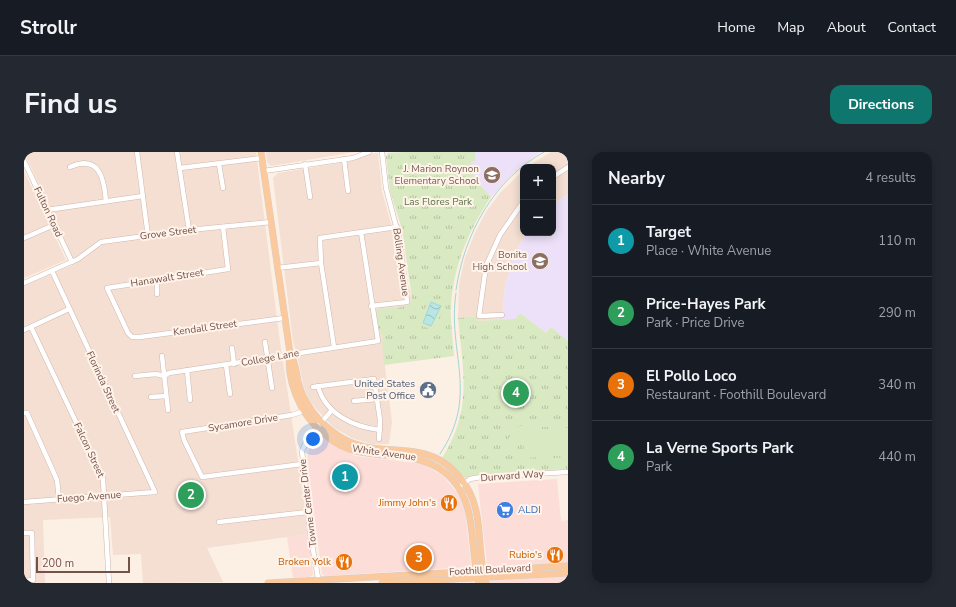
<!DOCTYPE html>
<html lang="en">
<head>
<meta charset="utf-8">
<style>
  :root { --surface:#171b24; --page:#242831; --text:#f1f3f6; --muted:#9ea1a6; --line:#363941; --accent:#0f766e }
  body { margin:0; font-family:"Nunito Sans",sans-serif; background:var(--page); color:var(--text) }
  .controls { position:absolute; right:12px; top:12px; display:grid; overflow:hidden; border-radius:8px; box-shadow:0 2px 10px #0003 }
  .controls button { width:36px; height:36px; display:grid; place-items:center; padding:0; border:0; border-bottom:1px solid var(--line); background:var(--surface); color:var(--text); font:20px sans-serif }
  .scale { position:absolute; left:12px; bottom:10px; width:94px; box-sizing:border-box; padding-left:4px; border:2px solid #74524a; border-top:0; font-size:11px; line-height:14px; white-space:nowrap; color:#74524a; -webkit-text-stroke:3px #fff3ea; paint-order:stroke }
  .you { position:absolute; left:289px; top:287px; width:14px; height:14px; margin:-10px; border:3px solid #fff; border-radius:50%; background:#1a73e8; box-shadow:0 0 0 6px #1a73e833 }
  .badge { display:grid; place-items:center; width:26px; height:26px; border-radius:50%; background:var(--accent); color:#fff; font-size:13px; font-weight:700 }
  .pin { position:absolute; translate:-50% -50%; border:2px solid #fff; box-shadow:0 1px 4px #0006 }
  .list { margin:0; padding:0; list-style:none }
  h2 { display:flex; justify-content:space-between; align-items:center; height:52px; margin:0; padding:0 16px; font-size:17px }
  h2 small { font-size:13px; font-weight:400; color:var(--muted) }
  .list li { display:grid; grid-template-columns:26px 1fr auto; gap:12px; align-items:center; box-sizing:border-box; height:72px; padding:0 16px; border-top:1px solid var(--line) }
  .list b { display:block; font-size:15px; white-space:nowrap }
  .list p { margin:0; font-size:13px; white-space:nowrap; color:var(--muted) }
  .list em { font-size:13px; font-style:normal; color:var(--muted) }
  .map { position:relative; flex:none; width:544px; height:431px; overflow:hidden; border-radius:12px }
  header { display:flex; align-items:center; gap:24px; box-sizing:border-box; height:56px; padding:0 20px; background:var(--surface); border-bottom:1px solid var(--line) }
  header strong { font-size:19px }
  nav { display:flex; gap:22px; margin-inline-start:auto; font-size:14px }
  .intro { display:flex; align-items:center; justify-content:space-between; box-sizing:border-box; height:96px; padding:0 24px }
  h1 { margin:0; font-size:28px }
  .button { padding:10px 18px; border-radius:12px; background:var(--accent); color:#fff; font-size:14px; font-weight:700 }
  main { display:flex; gap:24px; padding:0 24px }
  aside { flex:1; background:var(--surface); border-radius:12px; box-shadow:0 2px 10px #0003 }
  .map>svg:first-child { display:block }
  .residential { fill:#f4dfd2 }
  .commercial { fill:#fcddd8 }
  .education { fill:#ece1f8 }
  .park { fill:url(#park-tufts) }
  .pitch { fill:#d9eac3 }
  .water { fill:url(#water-waves); stroke:#9fd7d7 }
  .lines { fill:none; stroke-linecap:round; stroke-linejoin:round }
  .stream { stroke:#9fd7d7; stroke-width:1 }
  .minor-casing { stroke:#d0b7ae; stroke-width:5.5 }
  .major-casing { stroke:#d8cfcc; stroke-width:7 }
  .minor { stroke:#fff; stroke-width:4.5 }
  .major { stroke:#fac99d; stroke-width:6 }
  .labels { text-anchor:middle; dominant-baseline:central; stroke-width:4; stroke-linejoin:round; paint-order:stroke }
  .education-label { font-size:10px; fill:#785e54; stroke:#fff3ea; text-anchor:end }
  .park-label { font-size:10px; fill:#58743f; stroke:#fff3ea }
  .street-label { font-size:10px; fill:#74524a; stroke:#fff3ea }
  .service-label { font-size:10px; fill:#4e5e75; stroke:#fff3ea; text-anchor:end }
  .food-label { font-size:10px; fill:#c56008; stroke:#fff3ea; text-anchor:end }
  .shop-label { font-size:10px; fill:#366cbe; stroke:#fff3ea; text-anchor:start }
</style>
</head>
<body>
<header>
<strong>Strollr</strong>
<nav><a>Home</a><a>Map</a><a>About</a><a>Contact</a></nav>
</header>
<div class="intro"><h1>Find us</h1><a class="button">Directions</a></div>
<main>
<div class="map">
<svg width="544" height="431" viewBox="0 0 544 431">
  <defs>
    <pattern id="park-tufts" width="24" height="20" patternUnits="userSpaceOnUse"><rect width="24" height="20" fill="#d9eac3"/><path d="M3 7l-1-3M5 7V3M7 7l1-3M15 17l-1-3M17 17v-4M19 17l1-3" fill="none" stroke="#b5c0a0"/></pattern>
    <pattern id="water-waves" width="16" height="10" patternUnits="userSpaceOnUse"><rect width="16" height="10" fill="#b9e6e5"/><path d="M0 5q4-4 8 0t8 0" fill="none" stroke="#9bbdbc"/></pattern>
  </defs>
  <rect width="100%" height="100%" fill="#fcefe4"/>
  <g class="residential">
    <path d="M0 0H232L255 183 285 382 183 396 199 430 119 431 117 402 89 403 86 365 19 368 21 431H0V134L51 112Z"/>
    <path d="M242 0H331L247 14 243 10Z"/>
    <path d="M527 0H544V42L529 53V15H503Z"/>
    <path d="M354 1 358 39 371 87 377 132 385 135 388 146 385 153 353 169 359 185 358 191 368 270 365 292H347L328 286 309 275 286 250 279 233 274 206 269 189 249 26 254 21 328 9 345 2Z"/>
    <path d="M0 19 42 108 0 126Z"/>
    <path d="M499 19V81H502L491 101 486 117 481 134 478 168 452 169V164L434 166 435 132 441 106 451 81 462 60 477 40Z"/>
  </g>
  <g class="commercial">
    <path d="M296 285 331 304 400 312 419 324 436 344 441 358 447 413 445 415 301 424 298 422 283 306 286 294 293 286Z"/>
    <path d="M533 327 537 369 544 368V431H439L542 424 541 411 465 415 463 413 454 332Z"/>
    <path d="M285 382 289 422 286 425 269 426 263 385Z"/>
  </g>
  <g class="education">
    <path d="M451 0H516L490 20 467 45 450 26 447 10 452 9Z"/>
    <path d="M544 42V189L527 176 522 181 496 161 491 167 478 168 481 134 491 101 502 81H529V53Z"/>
  </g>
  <g class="park">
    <path d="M381 0H451L452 9 447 10 450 26 467 45C445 77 429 115 427 154 426 170 429 187 430 204L360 213 358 191 359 185 354 174 352 158C363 154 385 160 388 146L378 77 366 39 362 5 364 1Z"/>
    <path d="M496 161 522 181 527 175 544 189V317L457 322 442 326 418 306C449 257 439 220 434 166L452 164 453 169 491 167Z"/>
    <path d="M171 333 172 348 165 349 160 338Z"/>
  </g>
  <g class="pitch">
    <path d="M406 146 421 152 410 178 393 172Z"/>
    <path d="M544 270V275C532 275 508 274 497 278 492 280 489 285 488 290 486 315 530 305 544 305V309L501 311C482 307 478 284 495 274Z"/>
    <path d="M544 276V303L500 306 499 278Z"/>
  </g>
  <path class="water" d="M407 150 417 154 407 174 399 171Z"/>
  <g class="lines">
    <g class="stream">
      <path d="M432 138C440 82 470 27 520 0"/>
      <path d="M416 302C456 242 423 202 432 141"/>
    </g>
    <defs>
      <g id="minor">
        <path d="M113 0 124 84"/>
        <path d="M153 0 165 78"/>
        <path d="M320 7 324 39"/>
        <path d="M0 9 48 110"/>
        <path d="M195 12 199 36"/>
        <path d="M281 12 286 45"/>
        <path d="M46 15C75 2 80 26 82 49"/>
        <path d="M156 16 238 6"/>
        <path d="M240 19 329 6 345 0"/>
        <path d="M529 25 544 15"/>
        <path d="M23 58 119 44"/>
        <path d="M199 75 204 117 83 136 104 181 108 185H116L260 166"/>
        <path d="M0 86 30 73"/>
        <path d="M253 116 297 111"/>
        <path d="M133 127V142"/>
        <path d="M0 131 54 107 77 90 165 78 247 70"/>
        <path d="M347 154 383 150 376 89 362 36 358 0"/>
        <path d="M478 163 455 164 462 114 476 83 499 50"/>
        <path d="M7 175 79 327 85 431"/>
        <path d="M0 178 45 157"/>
        <path d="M241 190 248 236"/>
        <path d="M310 195 297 111 296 86 373 75"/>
        <path d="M208 196 210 212"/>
        <path d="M138 204 144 258"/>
        <path d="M202 213 206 242"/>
        <path d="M163 218 166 248"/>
        <path d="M111 224 132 222 140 224"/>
        <path d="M140 224 145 221 354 189 337 80"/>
        <path d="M294 234C301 262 330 275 356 278"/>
        <path d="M289 235 350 227 356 268 355 287"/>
        <path d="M127 245 142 244"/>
        <path d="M330 249 353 247"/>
        <path d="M0 261H3L33 328 35 347"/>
        <path d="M278 312 178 325 160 288 158 280 268 263 280 259"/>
        <path d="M438 333 446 327 457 325 544 320"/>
        <path d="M0 350 131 340 28 119"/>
        <path d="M195 370 284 360"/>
        <path d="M0 381H8L9 428 0 429"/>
        <path d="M295 431 287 387 278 299 284 286 308 258"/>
      </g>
      <g id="major">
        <path d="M237 0 266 201C263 219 269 238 277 254 288 274 309 294 332 299 366 307 402 299 428 327 454 355 445 396 455 431"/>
        <path d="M266 201C272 211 272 219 274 230 280 252 294 270 313 283 357 314 411 275 446 341 459 367 453 403 462 431"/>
        <path d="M244 431 544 414"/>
        <path d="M358 431 544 421"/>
      </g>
    </defs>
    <use href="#minor" class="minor-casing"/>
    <use href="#major" class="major-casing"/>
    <use href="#minor" class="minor"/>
    <use href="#major" class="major"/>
  </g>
  <defs>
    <symbol id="school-disc" viewBox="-11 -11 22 22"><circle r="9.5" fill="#8d6e63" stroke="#fff3ea"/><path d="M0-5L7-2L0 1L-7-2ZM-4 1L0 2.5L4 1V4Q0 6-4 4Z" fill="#fff"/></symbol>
    <symbol id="civic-disc" viewBox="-11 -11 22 22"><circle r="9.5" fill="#5c6f8a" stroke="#fff3ea"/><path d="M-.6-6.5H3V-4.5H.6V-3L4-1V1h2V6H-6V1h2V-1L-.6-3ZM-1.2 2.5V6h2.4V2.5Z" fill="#fff"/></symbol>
    <symbol id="restaurant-disc" viewBox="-11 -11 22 22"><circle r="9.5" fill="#e8710a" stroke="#fff3ea"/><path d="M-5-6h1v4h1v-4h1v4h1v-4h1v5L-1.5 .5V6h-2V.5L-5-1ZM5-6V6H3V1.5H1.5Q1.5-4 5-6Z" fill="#fff"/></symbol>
    <symbol id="supermarket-disc" viewBox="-11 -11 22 22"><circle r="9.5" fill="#3f7fe0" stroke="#fff3ea"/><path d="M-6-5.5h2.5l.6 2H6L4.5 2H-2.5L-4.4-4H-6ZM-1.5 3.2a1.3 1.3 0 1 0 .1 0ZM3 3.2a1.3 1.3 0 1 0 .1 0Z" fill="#fff"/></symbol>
  </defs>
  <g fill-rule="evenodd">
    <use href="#school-disc" x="458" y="13" width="20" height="20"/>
    <use href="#school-disc" x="506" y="99" width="20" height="20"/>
    <use href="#civic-disc" x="394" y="228" width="20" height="20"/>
    <use href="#restaurant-disc" x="415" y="341" width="20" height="20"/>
    <use href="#supermarket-disc" x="471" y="348" width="20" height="20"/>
    <use href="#restaurant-disc" x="521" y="393" width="20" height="20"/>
    <use href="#restaurant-disc" x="310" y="400" width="20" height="20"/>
  </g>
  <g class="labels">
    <g class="education-label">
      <text x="455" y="17">J. Marion Roynon<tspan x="455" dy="12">Elementary School</tspan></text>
      <text x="503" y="103">Bonita<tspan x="503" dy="12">High School</tspan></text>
    </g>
    <g class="park-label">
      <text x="414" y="50">Las Flores Park</text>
    </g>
    <g class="street-label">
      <text transform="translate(24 60) rotate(65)">Fulton Road</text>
      <text transform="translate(144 81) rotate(-7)">Grove Street</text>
      <text transform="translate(377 110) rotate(82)">Bolling Avenue</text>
      <text transform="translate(143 126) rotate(-9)">Hanawalt Street</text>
      <text transform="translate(181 176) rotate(-8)">Kendall Street</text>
      <text transform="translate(246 206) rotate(-10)">College Lane</text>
      <text transform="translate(79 230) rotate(65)">Florinda Street</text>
      <text transform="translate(219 271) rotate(-9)">Sycamore Drive</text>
      <text transform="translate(65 298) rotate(65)">Falcon Street</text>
      <text transform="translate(360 301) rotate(8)">White Avenue</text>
      <text transform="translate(488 324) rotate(-4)">Durward Way</text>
      <text transform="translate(65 345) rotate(-4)">Fuego Avenue</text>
      <text transform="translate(284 351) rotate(-97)">Towne Center Drive</text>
      <text transform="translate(466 418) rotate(-3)">Foothill Boulevard</text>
    </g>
    <g class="service-label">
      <text x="391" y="232">United States<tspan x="391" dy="12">Post Office</tspan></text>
    </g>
    <g class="food-label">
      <text x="412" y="351">Jimmy John's</text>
      <text x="518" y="403">Rubio's</text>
      <text x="307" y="410">Broken Yolk</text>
    </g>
    <g class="shop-label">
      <text x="494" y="358">ALDI</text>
    </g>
  </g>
</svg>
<div class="controls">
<button>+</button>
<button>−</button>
</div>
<div class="scale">200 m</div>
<div class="you"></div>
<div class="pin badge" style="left:321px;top:325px;background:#0f9aa8">1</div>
<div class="pin badge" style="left:167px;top:343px;background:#2e9e5b">2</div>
<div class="pin badge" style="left:395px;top:406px;background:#e8710a">3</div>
<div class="pin badge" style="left:492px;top:241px;background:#2e9e5b">4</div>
</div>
<aside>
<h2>Nearby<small>4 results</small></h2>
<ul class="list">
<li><span class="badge" style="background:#0f9aa8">1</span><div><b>Target</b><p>Place · White Avenue</p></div><em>110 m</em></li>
<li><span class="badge" style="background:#2e9e5b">2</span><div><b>Price-Hayes Park</b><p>Park · Price Drive</p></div><em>290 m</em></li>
<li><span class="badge" style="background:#e8710a">3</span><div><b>El Pollo Loco</b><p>Restaurant · Foothill Boulevard</p></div><em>340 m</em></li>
<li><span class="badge" style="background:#2e9e5b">4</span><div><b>La Verne Sports Park</b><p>Park</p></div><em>440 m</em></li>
</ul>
</aside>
</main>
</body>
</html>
